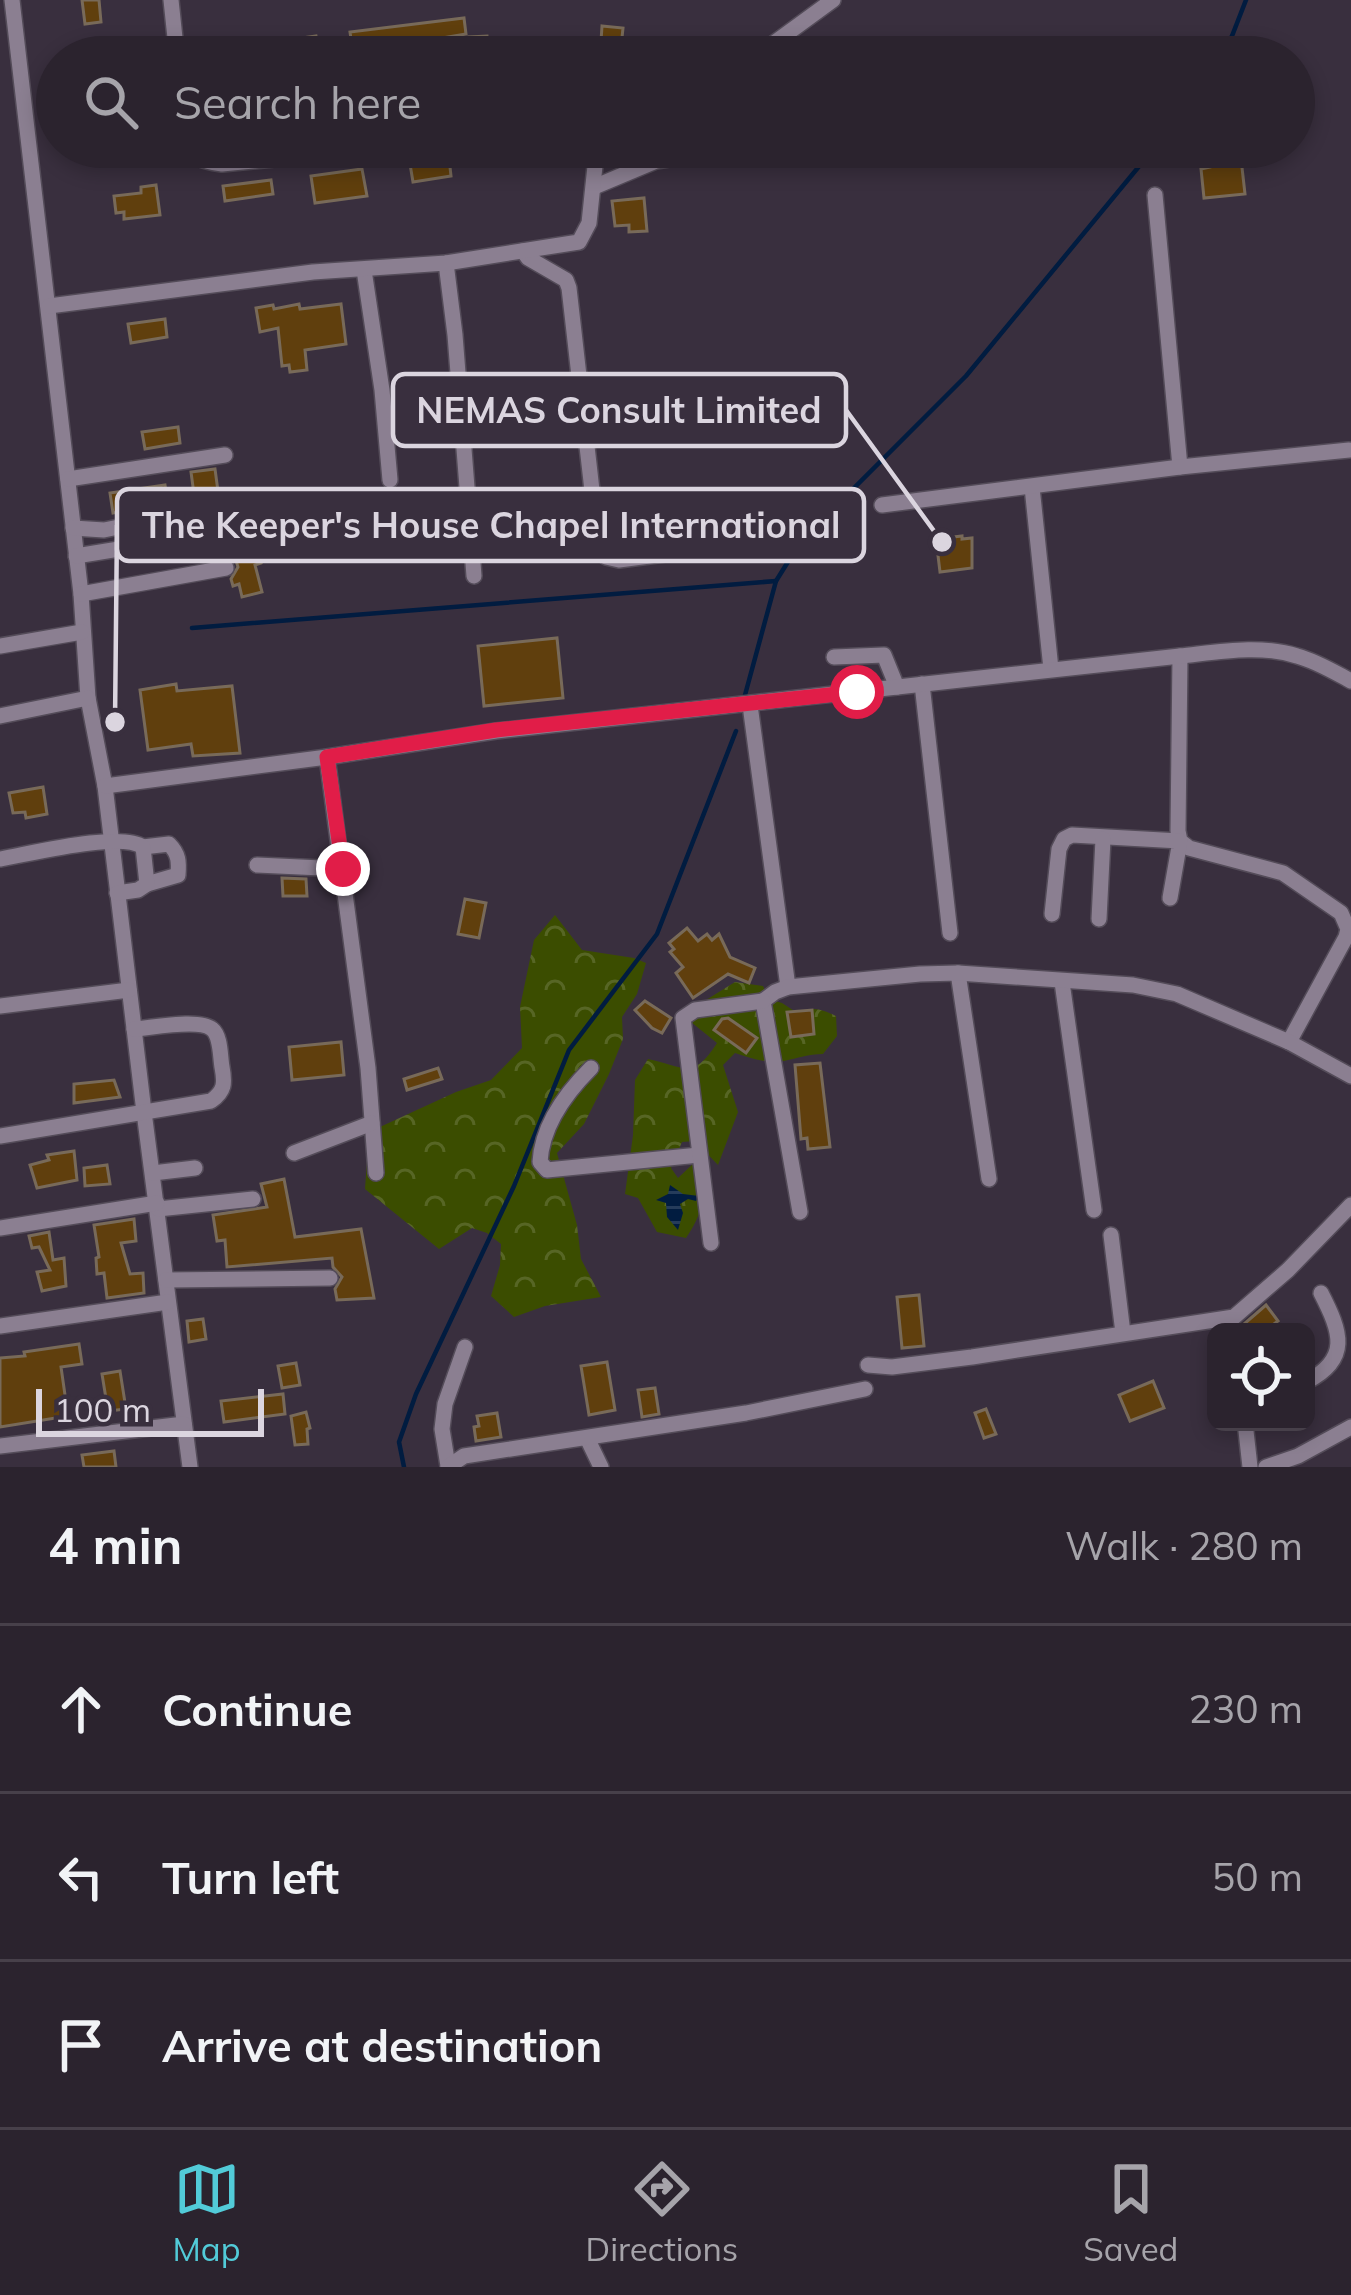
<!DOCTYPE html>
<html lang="en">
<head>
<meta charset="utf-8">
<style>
  :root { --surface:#2b232e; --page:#332b36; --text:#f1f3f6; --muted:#a6a4aa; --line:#47404a; --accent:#52cbd8 }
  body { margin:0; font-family:Mulish,sans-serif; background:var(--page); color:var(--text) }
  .controls { position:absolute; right:36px; bottom:36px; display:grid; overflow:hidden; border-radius:18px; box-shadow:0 6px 18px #0003 }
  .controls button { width:108px; height:108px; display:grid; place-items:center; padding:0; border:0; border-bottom:3px solid var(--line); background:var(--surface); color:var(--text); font:60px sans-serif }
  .scale { position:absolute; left:36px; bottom:30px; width:228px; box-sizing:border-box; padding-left:12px; border:6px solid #dbd5df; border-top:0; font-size:33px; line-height:42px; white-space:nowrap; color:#dbd5df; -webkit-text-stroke:9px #392f3e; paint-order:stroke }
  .stop { position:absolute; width:36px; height:36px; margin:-27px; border:9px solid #e11d48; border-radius:50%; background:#fff }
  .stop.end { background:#e11d48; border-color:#fff; box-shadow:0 3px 12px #0008 }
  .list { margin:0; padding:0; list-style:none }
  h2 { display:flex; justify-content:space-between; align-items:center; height:156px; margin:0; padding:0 48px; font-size:51px }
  h2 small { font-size:39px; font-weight:400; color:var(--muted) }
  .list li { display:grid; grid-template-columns:78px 1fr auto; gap:36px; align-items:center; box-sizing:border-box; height:168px; padding:0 48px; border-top:3px solid var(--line) }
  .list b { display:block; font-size:45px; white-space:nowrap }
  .list em { font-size:39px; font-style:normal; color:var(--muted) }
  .icon { flex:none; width:66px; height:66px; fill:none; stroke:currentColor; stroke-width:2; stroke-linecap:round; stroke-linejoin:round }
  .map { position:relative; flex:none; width:1351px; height:1467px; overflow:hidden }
  .search { position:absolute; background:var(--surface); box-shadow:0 6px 18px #0003; left:36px; right:36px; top:36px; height:132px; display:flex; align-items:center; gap:30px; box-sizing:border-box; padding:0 42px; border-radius:66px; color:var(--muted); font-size:45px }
  .sheet { height:660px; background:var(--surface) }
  nav { display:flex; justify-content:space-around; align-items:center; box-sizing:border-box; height:168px; border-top:3px solid var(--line); background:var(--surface); font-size:33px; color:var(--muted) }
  nav a { display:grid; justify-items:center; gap:6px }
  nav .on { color:var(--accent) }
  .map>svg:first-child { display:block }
  .forest { fill:url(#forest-crowns) }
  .water { fill:url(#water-rules) }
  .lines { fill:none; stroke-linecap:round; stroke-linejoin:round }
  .stream { stroke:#011c40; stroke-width:4.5 }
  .building { fill:#603f0d; stroke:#786a59; stroke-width:3 }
  .minor-tunnel { stroke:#514856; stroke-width:15; stroke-dasharray:15 8; stroke-linecap:butt }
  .minor-casing { stroke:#544c59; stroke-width:18 }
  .minor { stroke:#8b7f91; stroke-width:15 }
  .route { stroke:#e11d48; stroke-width:15 }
  .leader { fill:none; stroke:#dbd5df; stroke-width:4.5 }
  .callout-dot { fill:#dbd5df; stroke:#392f3e; stroke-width:4.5 }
  .callout { fill:#392f3e; stroke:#dbd5df; stroke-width:4.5 }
  .callout-label { font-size:36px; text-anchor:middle; font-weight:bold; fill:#dbd5df }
</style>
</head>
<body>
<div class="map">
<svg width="1351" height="1467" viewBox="0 0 1351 1467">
  <defs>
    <pattern id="forest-crowns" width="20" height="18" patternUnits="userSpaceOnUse" patternTransform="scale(3)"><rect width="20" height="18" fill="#3b4d00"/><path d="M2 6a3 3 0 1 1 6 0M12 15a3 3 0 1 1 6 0" fill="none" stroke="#576625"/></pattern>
    <pattern id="water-rules" width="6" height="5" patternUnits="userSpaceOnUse" patternTransform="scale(3)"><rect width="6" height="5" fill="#011c40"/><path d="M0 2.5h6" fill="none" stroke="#253c5b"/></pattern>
  </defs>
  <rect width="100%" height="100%" fill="#392f3e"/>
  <g class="forest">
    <path d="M555 915 582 950 634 958 646 963 637 994 622 1017 623 1039 609 1074 584 1124 557 1153 577 1225 581 1259 601 1297 545 1306 514 1317 491 1296 500 1265 501 1244 487 1233 472 1228 439 1249 365 1189 369 1132 456 1092 491 1080 522 1048 520 1007 534 940Z"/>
    <path d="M735 982 763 986 769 999 782 1003 799 1014C812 1005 822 1010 836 1016L837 1036 823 1054C808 1054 798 1058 784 1061 768 1064 750 1058 735 1053L723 1065 738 1112 718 1165 695 1141 682 1142 671 1168 678 1178 696 1161C705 1195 706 1208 686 1238L657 1232 638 1198 625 1194 633 1135 635 1080 648 1059C684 1066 692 1082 717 1043L691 1022 706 1000Z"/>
  </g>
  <path class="water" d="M670 1185 683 1194 699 1196 696 1201 688 1199 680 1204 683 1213 678 1230 667 1217 666 1203 656 1200 668 1194Z"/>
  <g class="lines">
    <g class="stream">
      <path d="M1219 57 1232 36 1246 0"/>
      <path d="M192 628 776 581"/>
      <path d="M745 695 776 581 801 541 966 376 1155 147"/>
      <path d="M404 1467 399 1442 416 1394 514 1186 569 1050 657 934 736 731"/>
    </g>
  </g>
  <g class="building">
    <path d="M82 0H99L101 22 85 24Z"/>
    <path d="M464 18 466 34 353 53 350 32Z"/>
    <path d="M602 26 623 28 620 57H600Z"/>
    <path d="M316 36 319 52 282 57H221V50Z"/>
    <path d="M487 36 489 57H471L469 37Z"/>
    <path d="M1240 150 1245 194 1204 198 1201 169 1210 167 1209 154Z"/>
    <path d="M449 158 451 176 413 182 410 164Z"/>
    <path d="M362 169 367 196 315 203 311 176Z"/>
    <path d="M271 180 273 194 225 201 223 186Z"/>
    <path d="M156 185 160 215 124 219V212L116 213 114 196 141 193V187Z"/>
    <path d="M644 198 647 231 629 232V225L615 226 612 201Z"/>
    <path d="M299 304 300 309 341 304 346 344 305 350 307 370 290 372 289 365 282 366 278 328 260 332 256 308 273 305 274 309Z"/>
    <path d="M165 319 167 337 131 343 128 324Z"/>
    <path d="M178 427 180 443 145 449 142 432Z"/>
    <path d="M215 469 222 521 198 524 191 472Z"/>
    <path d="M165 485 168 505 154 507 148 499 140 497 132 503 130 510 113 513 110 493Z"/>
    <path d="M255 535 261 563 255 565 262 592 242 597 239 584 233 586 231 579 238 567 230 541Z"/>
    <path d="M962 536V539L972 538V568L940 572 936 539Z"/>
    <path d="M557 638 563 698 484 706 478 646Z"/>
    <path d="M176 684 177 691 232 686 240 753 193 756 191 744 148 750 140 690Z"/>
    <path d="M43 787 47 814 26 818 25 812 13 813 9 793Z"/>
    <path d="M282 878 306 879 307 896H283Z"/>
    <path d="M465 899 486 903 479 938 458 934Z"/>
    <path d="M687 928 698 941 707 934 712 940 719 934 730 957 755 968 749 983 728 974 693 998 676 973 683 967 670 952 674 949 669 943Z"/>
    <path d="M645 1001 671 1018 662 1033 652 1028 635 1010Z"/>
    <path d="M812 1010 814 1034 791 1037 787 1012Z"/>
    <path d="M728 1018 757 1038 746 1053 714 1030 722 1019Z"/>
    <path d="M341 1042 344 1075 292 1080 289 1047Z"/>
    <path d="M820 1063 830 1147 808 1149 807 1138 801 1139 795 1065Z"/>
    <path d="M438 1068 442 1079 407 1090 404 1079Z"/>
    <path d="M114 1080 120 1097 74 1103V1084Z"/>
    <path d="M74 1151 77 1180 37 1188 30 1165 49 1160 47 1155Z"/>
    <path d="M107 1165 110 1184 85 1186 84 1168Z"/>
    <path d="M284 1179 295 1237 361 1229 374 1298 337 1300 335 1289 342 1277 333 1267 332 1258 227 1267 225 1240 217 1241 213 1215 267 1207 261 1184Z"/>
    <path d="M134 1219 136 1241 121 1243 130 1274 143 1273 144 1293 107 1298 104 1273 97 1274 96 1258 99 1257 94 1225Z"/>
    <path d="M49 1232 53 1260 64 1258 66 1286 42 1291 37 1272 50 1270 39 1247 32 1248 29 1236Z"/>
    <path d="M919 1295 924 1346 902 1348 897 1297Z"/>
    <path d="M1266 1305 1278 1321 1263 1332H1250L1244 1324Z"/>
    <path d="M203 1319 206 1339 189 1342 187 1321Z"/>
    <path d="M79 1344 82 1364 61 1367 68 1416 0 1427V1358L25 1356 24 1352Z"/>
    <path d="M607 1362 615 1410 589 1415 581 1366Z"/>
    <path d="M296 1363 300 1385 282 1388 278 1366Z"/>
    <path d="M120 1371 126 1409 108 1411 102 1374Z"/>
    <path d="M1153 1381 1164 1408 1130 1421 1119 1395Z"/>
    <path d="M655 1388 659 1414 642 1417 638 1390Z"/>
    <path d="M283 1394 285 1414 224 1422 221 1401Z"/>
    <path d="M986 1409 996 1434 984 1438 975 1413Z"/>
    <path d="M306 1412 310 1428 307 1429 308 1444 295 1445 291 1416Z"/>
    <path d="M497 1413 501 1437 476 1441 474 1427 479 1426 477 1416Z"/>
    <path d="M114 1451 116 1467H84L82 1455Z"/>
  </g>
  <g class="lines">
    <path class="minor-tunnel" d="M139 489 142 509"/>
    <defs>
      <g id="minor">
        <path d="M12 0 81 594 88 698 105 786 144 1112 190 1467"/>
        <path d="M171 0 177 57"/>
        <path d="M755 57 833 0"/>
        <path d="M190 147C195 161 209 162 222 164L398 147"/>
        <path d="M594 187 656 161 743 147"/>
        <path d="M1155 195 1180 467"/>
        <path d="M523 251 528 258 566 280 569 288 598 543 606 557 619 560 756 542"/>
        <path d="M446 263 455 335 474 576"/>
        <path d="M364 270 382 390 390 480"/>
        <path d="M49 306 313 272 446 263 579 242 589 223 597 147"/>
        <path d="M68 479 225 455"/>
        <path d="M1032 487 1051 669"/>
        <path d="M882 505 1180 467 1349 450"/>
        <path d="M73 528 104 530 143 522 142 509"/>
        <path d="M76 556 217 533"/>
        <path d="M81 594 226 568"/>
        <path d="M0 646 82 632"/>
        <path d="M1180 656 1178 831 1180 841 1189 848 1283 873 1341 913 1348 929 1346 937 1289 1042"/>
        <path d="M834 657 884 655 897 687"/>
        <path d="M922 684 950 933"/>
        <path d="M750 705 788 987"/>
        <path d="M0 716 88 698"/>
        <path d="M327 757 368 1068 376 1173"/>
        <path d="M105 786 327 757 496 731 1180 656C1218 652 1260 644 1297 656 1316 661 1334 672 1351 681"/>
        <path d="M143 847 169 844C179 854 179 862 178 875L147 884"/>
        <path d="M0 859C30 854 120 831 143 847L147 884 138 890 117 893"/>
        <path d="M257 865 343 869"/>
        <path d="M1052 914 1059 849 1064 839 1072 835 1180 841 1170 898"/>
        <path d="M1099 919 1103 839"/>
        <path d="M958 973 989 1179"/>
        <path d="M1062 982 1094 1210"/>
        <path d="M0 1006 129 990"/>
        <path d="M591 1068C566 1093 542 1125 540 1162L547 1170 699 1155"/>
        <path d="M0 1136 211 1101C225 1091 225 1083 222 1067 220 1056 221 1036 212 1029 199 1018 151 1028 134 1029"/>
        <path d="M294 1153 372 1123"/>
        <path d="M153 1173 195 1168"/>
        <path d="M158 1209 253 1199"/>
        <path d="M800 1212 763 1001 775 992 788 987 920 974 958 973 1133 985 1177 994 1289 1042 1351 1076"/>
        <path d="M0 1228 157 1203"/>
        <path d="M1111 1235 1123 1333"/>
        <path d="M711 1243 683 1018 695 1010 763 1001"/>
        <path d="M166 1280 330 1278"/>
        <path d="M0 1326 168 1302"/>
        <path d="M868 1365 892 1367 972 1357 1234 1317 1288 1270 1351 1205"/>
        <path d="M1306 1382C1351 1359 1341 1332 1321 1293"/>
        <path d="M1245 1422 1250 1467"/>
        <path d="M587 1438 601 1467"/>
        <path d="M0 1446 184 1424"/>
        <path d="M448 1466 442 1429 445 1404 465 1347"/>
        <path d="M448 1467 464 1456 746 1413 865 1389"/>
        <path d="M1266 1467 1298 1456 1351 1427"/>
      </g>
    </defs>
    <use href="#minor" class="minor-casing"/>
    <use href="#minor" class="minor"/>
  </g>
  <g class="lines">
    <path class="route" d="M343 869 327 757 496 730 857 692"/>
  </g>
  <path class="leader" d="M942 542L846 410M115 722L117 525"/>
  <g class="callout-dot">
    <circle cx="942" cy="542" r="12"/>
    <circle cx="115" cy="722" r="12"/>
  </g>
  <g class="callout">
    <rect x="393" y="374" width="453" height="72" rx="12"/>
    <rect x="117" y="489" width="747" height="72" rx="12"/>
  </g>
  <g class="callout-label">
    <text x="619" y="423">NEMAS Consult Limited</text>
    <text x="491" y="538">The Keeper's House Chapel International</text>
  </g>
</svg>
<div class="controls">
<button><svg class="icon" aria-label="locate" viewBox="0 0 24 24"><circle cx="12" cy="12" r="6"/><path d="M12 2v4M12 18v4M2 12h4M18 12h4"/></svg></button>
</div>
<div class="scale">100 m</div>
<div class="stop" style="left:857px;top:692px"></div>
<div class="stop end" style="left:343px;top:869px"></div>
<div class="search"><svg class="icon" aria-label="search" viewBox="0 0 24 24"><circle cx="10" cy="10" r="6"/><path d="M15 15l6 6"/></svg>Search here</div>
</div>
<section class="sheet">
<h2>4 min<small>Walk · 280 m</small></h2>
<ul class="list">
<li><svg class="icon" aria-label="ahead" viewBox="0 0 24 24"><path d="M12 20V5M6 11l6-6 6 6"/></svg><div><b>Continue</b></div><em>230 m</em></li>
<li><svg class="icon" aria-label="left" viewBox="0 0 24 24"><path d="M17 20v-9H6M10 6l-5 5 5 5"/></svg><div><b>Turn left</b></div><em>50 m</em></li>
<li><svg class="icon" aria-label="arrive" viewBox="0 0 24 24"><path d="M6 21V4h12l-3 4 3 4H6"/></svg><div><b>Arrive at destination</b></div></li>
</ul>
</section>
<nav>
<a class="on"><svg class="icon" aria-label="map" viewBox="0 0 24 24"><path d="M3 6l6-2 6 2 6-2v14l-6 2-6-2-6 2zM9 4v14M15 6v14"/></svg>Map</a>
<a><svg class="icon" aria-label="directions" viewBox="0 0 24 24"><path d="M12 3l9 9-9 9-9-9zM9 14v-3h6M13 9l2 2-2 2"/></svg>Directions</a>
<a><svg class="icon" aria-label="saved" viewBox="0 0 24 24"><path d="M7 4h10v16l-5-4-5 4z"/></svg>Saved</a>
</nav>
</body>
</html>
